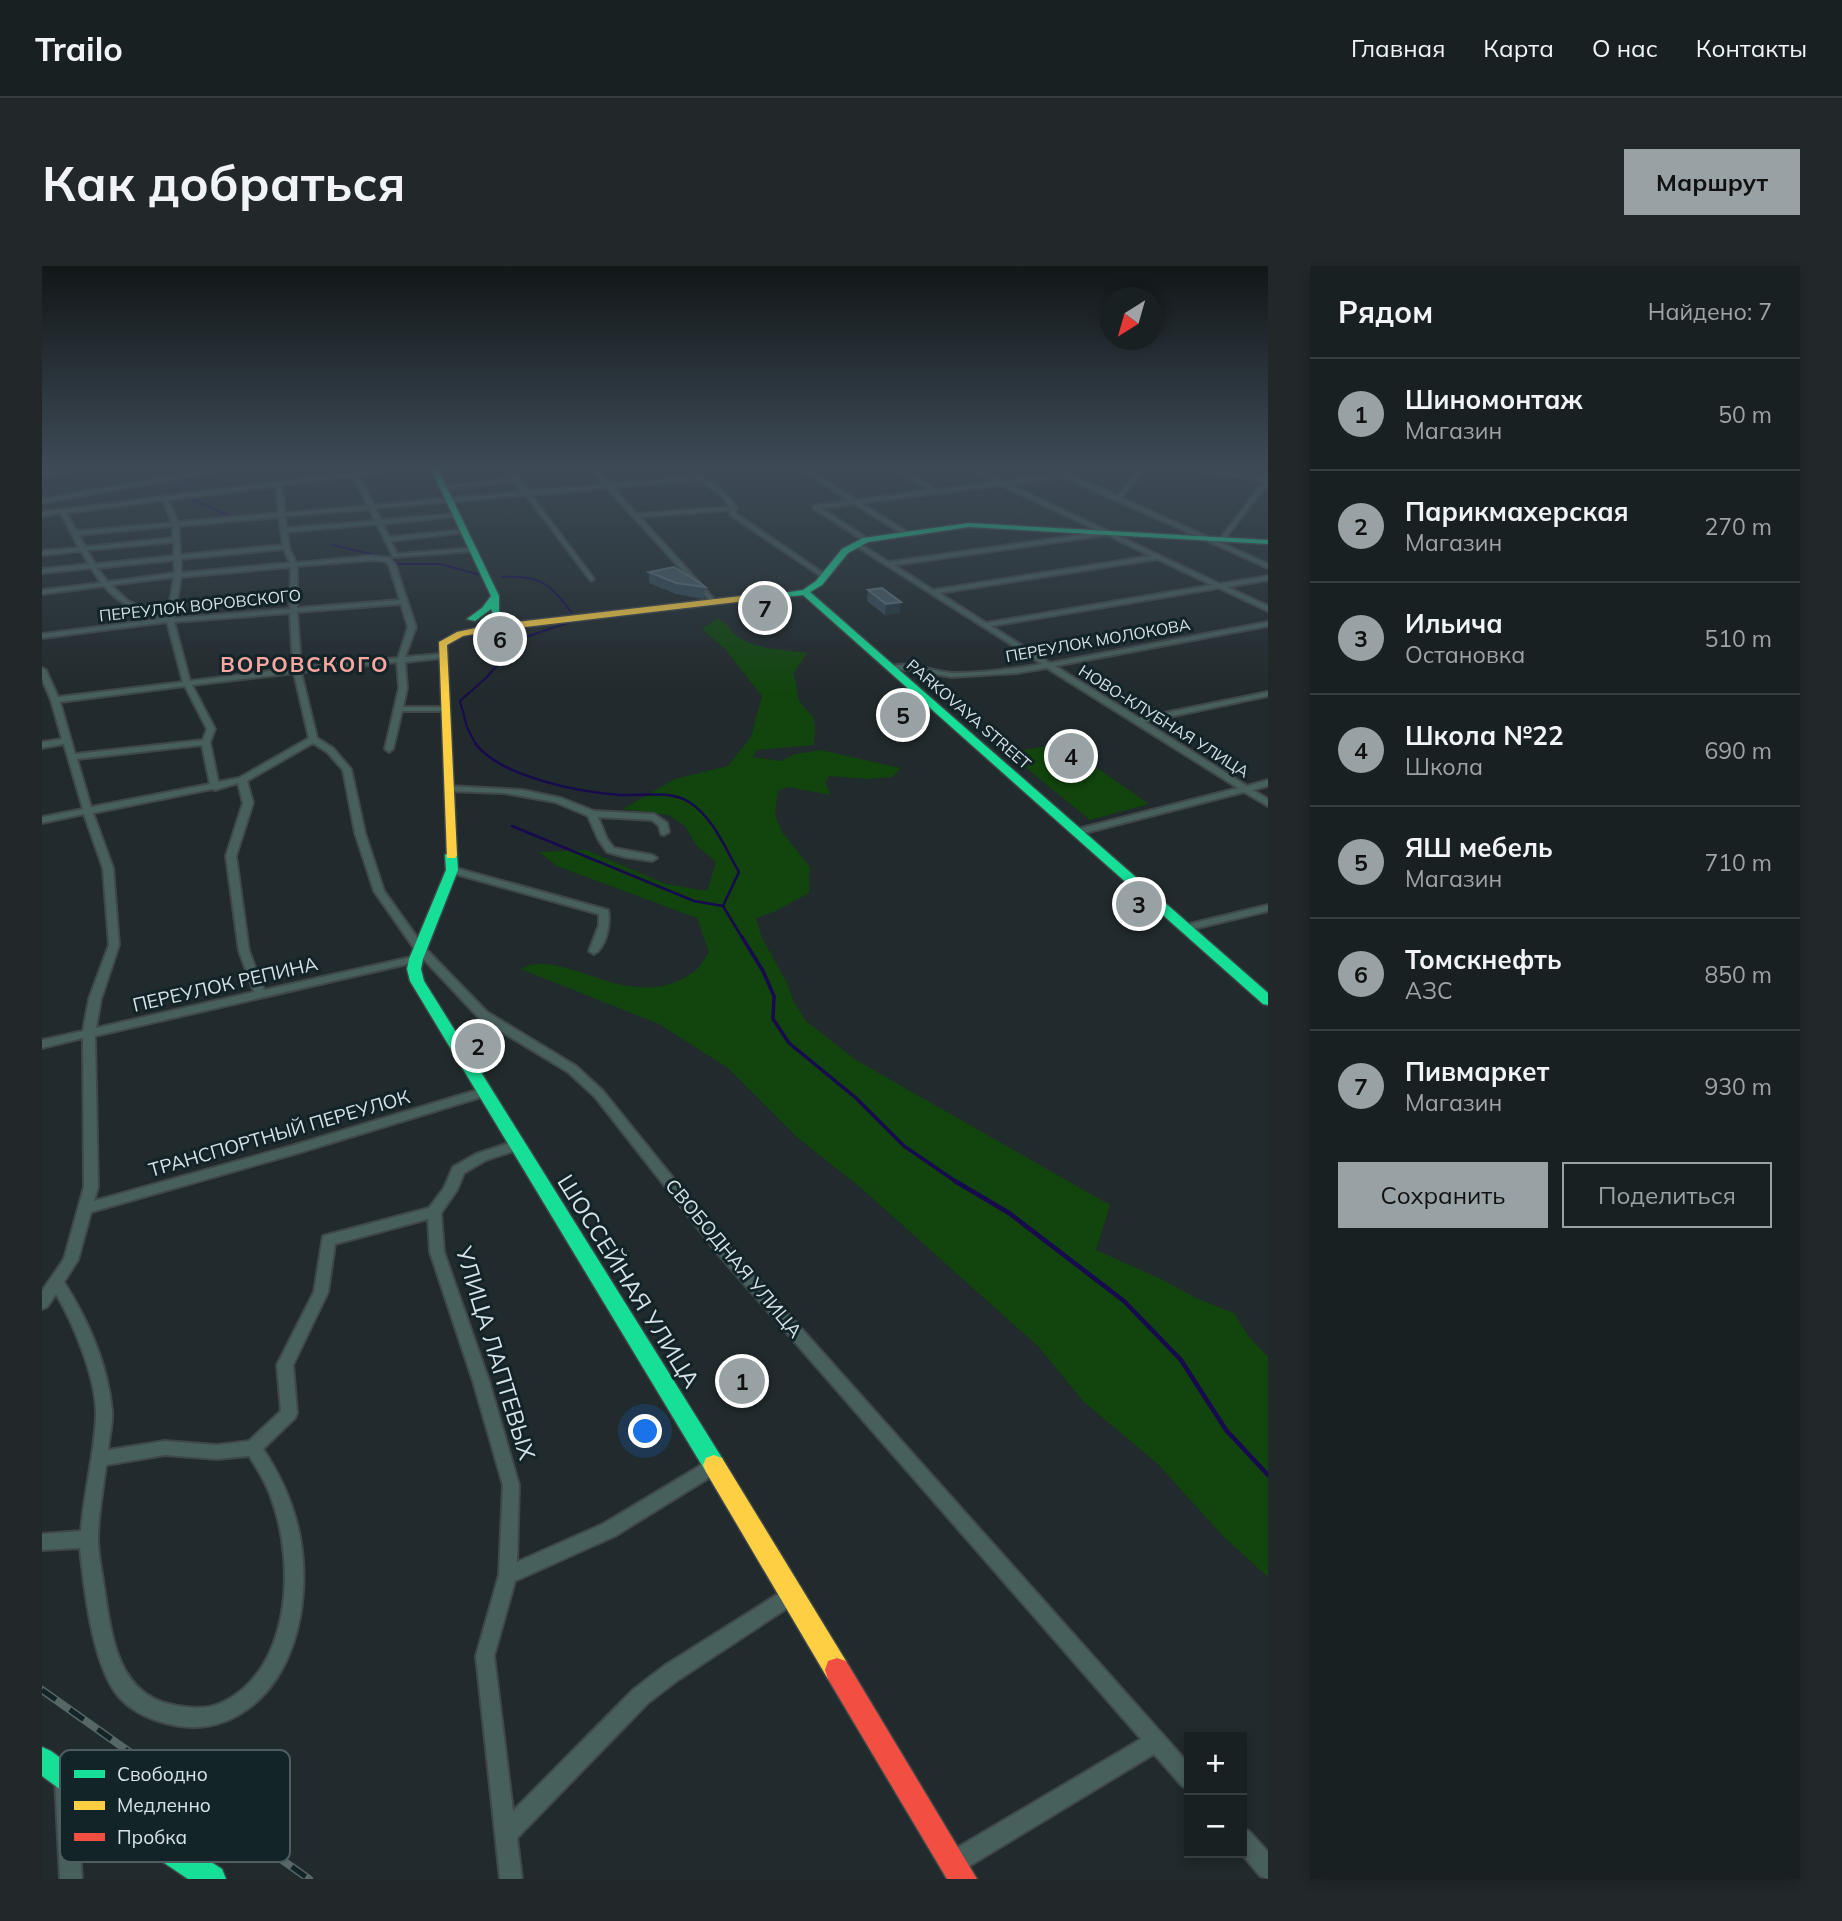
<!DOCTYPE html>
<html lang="ru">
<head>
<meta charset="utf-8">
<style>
  :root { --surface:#192021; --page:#22282a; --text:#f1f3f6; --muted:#9fa3a5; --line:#373e3f; --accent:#98a2a5 }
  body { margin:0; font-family:Mulish,sans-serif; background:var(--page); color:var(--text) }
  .controls { position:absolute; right:21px; bottom:21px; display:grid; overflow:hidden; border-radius:0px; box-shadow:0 4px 10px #0003 }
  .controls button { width:63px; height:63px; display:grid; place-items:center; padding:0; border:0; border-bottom:2px solid var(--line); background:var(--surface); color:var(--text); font:35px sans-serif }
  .compass { position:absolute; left:1058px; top:21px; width:63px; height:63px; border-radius:50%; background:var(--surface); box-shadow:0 4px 10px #0003; rotate:217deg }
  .you { position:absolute; left:604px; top:1166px; width:24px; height:24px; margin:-18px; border:5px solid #fff; border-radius:50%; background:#1a73e8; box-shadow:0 0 0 10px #1a73e833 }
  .badge { display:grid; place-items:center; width:46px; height:46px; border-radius:50%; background:var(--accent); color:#111; font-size:23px; font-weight:700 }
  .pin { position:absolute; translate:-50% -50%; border:4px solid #fff; box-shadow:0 2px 7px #0006 }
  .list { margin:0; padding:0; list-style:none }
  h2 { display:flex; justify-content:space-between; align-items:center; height:91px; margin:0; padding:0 28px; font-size:30px }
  h2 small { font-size:23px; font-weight:400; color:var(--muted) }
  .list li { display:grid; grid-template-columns:46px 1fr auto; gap:21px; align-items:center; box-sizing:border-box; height:112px; padding:0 28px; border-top:2px solid var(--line) }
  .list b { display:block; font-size:26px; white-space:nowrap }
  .list p { margin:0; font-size:23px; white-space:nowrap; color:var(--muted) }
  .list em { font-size:23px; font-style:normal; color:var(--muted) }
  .actions { display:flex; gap:14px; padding:21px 28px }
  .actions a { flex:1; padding:16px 0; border:2px solid var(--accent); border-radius:0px; text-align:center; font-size:24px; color:var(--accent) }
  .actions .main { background:var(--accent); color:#111 }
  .map { position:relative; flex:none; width:1226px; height:1613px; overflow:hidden; border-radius:0px }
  header { display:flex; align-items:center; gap:42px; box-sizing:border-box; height:98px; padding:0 35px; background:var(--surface); border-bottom:2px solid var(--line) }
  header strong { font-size:33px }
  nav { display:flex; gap:38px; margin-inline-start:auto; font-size:24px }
  .intro { display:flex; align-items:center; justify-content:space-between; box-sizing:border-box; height:168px; padding:0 42px }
  h1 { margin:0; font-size:49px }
  .button { padding:18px 32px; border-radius:0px; background:var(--accent); color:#111; font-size:24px; font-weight:700 }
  main { display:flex; gap:42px; padding:0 42px }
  aside { flex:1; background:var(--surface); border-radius:0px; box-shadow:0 4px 10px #0003 }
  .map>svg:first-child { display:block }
  .green { fill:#11450d }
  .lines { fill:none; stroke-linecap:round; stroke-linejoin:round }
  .stream-far3 { stroke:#170a4e; stroke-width:2 }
  .stream-far2 { stroke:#170a4e; stroke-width:2.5 }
  .stream-far1 { stroke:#170a4e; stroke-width:3.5 }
  .stream { stroke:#170a4e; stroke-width:4.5 }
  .street-casing { stroke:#3f4749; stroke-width:4 }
  .fast-casing { stroke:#3f4749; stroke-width:3 }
  .slow-casing { stroke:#3f4749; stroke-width:3 }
  .jam-casing { stroke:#3f4749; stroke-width:3 }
  .street { fill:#48605c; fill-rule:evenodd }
  .fast { fill:#16e098; fill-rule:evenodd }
  .slow { fill:#ffcf43; fill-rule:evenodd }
  .jam { fill:#f24e42; fill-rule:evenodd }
  .rail-casing { stroke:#566765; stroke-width:8 }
  .rail { stroke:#122427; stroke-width:5; stroke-dasharray:17; stroke-linecap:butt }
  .wall { fill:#364c58 }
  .shaded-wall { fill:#263840 }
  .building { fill:#485d67; stroke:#5e727b; stroke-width:2 }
  .labels { text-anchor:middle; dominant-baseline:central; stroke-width:6; stroke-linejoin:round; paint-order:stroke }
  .far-street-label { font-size:16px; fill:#d8e3e6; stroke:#122427 }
  .street-label { font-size:19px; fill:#d8e3e6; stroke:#122427 }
  .far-district-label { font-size:21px; font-weight:bold; letter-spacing:2px; fill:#faa6a1; stroke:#122427 }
  .near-street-label { font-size:23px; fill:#d8e3e6; stroke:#122427 }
  .key { fill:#122427; stroke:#4d5d60; stroke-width:2 }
  .key-label { font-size:19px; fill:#d8e3e6 }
</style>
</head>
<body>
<header>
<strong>Trailo</strong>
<nav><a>Главная</a><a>Карта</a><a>О нас</a><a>Контакты</a></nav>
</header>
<div class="intro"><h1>Как добраться</h1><a class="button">Маршрут</a></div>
<main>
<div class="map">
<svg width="1226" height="1613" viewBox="0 0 1226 1613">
  <rect width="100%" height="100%" fill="#212a2c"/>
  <g class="green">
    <path d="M676 352C688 359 687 364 695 370 713 384 743 383 765 387L751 408C755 417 754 423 756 431 759 440 766 444 770 450 775 457 772 471 772 479L715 484 711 491 739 495 753 488 779 484 858 502 851 511 825 513 787 510 783 517 789 529 746 521 736 525 733 549 740 566 768 601 767 627 734 645 714 652 720 672 745 717 751 734 764 755 814 794 1068 939 1054 984 1121 1014 1154 1032 1192 1047 1207 1071 1226 1091V1311L1181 1270 1116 1198 1042 1136 997 1081 818 921 756 872 686 802 617 758 479 703C521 679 589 751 650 707 657 703 662 693 667 686L655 652 515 600 498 586 544 584 624 618 665 625 674 596 654 579 643 560 627 549 581 543 633 513 686 500 709 471 720 430 682 382 660 363Z"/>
    <path d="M1019 477 1107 538 1048 554 966 487Z"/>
  </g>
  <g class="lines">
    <g class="stream-far3">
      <path d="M131 227 144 212"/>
      <path d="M140 232H148L192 252"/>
      <path d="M290 279 351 293 355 298H398L439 309"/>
      <path d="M460 311C499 309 507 317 530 347"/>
      <path d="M434 479 425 461 418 435 445 411 478 373 534 354"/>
    </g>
    <g class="stream-far2">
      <path d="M433 477C458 511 537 526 578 529 599 530 628 524 647 536 671 551 683 582 697 606L681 640"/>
      <path d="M470 560 652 635 681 640 701 673"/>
    </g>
    <path class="stream-far1" d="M700 671 721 705 732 730 731 753 747 777 814 832 862 880 916 917"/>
    <path class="stream" d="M913 915 967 947 1082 1035 1139 1094 1184 1164 1226 1209"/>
    <defs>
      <g id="street">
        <path d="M28 203H42L0 211V207Z"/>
        <path d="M174 203H187L0 237V233Z"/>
        <path d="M340 203H357L317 209 332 239 481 226 473 215 399 223 396 221 471 212 465 203H470L487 225 562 219 549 203H554L568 218 653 211 644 203H650L682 226 695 242 693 247 784 309 779 310 688 249V244L598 251 674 335 669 336 565 222 489 229 552 313 549 315 484 229 333 242 339 254 414 248 417 250 341 258 347 271 422 264 425 266 349 275 355 288 433 282 431 285 351 291 335 258 245 266 247 281 254 297 330 290 347 292 353 298 374 361 363 391 399 388 403 390 399 392 363 396 365 422 361 441H403L407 443 403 445H360L351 483 347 486 343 483 357 422 355 396 259 406 275 472 291 482 309 503 323 567 342 625 382 681 445 746 534 800 561 825 686 980 1147 1498V1523L1140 1520 1112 1488 919 1605 911 1608 903 1605 900 1597 903 1589 1099 1473 676 988 553 831 526 806 437 752 374 685 332 625 313 567 301 504 285 486 271 477 205 515 211 537 194 590 207 685 222 724 374 690 379 693 374 696 53 770 56 921 52 935 249 880 442 822 448 826 446 829 256 887 49 946 36 994 22 1016C46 1054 66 1100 70 1145 71 1158 67 1171 66 1184L123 1175 175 1179 207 1175 239 1145 235 1099 272 1026 281 970 387 942 402 922 411 901 434 888 476 874 481 876 483 879 481 882 444 894 422 907 415 924 399 947 402 986 447 1115 477 1219 475 1296 561 1258 666 1195 672 1192 678 1195 680 1200 678 1205 573 1270 473 1315 452 1390 471 1545 592 1423 622 1400 744 1323 750 1320 756 1323 759 1329 756 1335 636 1414 606 1437 475 1572 480 1613H458L434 1390 457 1309 461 1219 431 1115 388 986 386 953 293 978 286 1026 251 1099 255 1147 253 1152 221 1183C239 1210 252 1239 258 1271 270 1337 253 1426 184 1455 166 1462 146 1463 127 1458 106 1453 86 1444 73 1426 50 1393 42 1322 38 1282L0 1284V1268L39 1265C42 1227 52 1190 54 1152 56 1116 32 1058 14 1028L5 1041 0 1043V1025L22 993 42 921 41 772 0 782V774L41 765 47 733 67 679 61 602 42 548 0 557V551L41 543 22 478 0 482V476L20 473 9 434 0 413V402L4 404 16 431 141 416 125 356 0 372V368L118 353C96 346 77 338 62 320L0 328V324L59 317 49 302 0 307V303L47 298 39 285 0 289V285L37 282 19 247 0 250V246ZM312 210 326 240 243 247 239 219ZM658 214 678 228 688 241 595 248 571 221ZM234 220 237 247 136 256 126 234ZM121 234 130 257 35 265 24 247ZM328 243 333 255 245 262 243 250ZM237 251 241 279 138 289 137 260ZM131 260V272L43 281 37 269ZM132 276V290L53 298 45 284ZM242 283 248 297 139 307V293ZM132 294 133 307 66 316 55 302ZM330 294 343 295 347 299 358 334 255 342V300ZM249 301 248 343 132 352 139 311ZM132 311 125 352 86 335 69 319ZM359 338 366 361 356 392 259 401 255 346ZM248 347 251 402 148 415 132 356ZM252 407 267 472 197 512 176 516 168 476 173 463 150 419ZM143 420 165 463 161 474 33 488 18 436ZM160 479 168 518 49 541 35 493ZM196 517 201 537 184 590 197 685 212 726 54 762 59 733 77 679 71 602 51 547 170 523 173 524ZM123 1189 175 1193 207 1190C217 1205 226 1220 231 1237 253 1300 249 1405 179 1437 164 1444 143 1442 127 1438 74 1425 69 1366 62 1321 60 1305 56 1290 56 1273 56 1249 61 1224 64 1199Z"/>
        <path d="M759 203H765L814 234 889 224 850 203H857L896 224 953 216 928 203H935L960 215 1017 208V206L1034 203 1027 208 1075 230 1098 203H1103L1079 232 1226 298V302L1022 211 966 218 1178 318 1226 310V314L1185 321 1226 340V345L1177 322 949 360 1008 397 1226 356V360L1013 400 1097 452 1226 426V430L1103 456 1205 520 1226 514V520L1211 524 1226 533V540L1202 526 1035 569 1032 568V564L1196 522 1005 402 975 407 909 411 869 404H846L845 402C864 393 890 406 911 407 940 407 971 403 1000 398L811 278 816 277 847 296 1059 266 959 219 819 237 865 266 863 269 812 238 779 242 826 273 824 276 771 242 773 239 808 235ZM1065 269 1109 290 891 324 852 299ZM1115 293 1170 319 944 357 897 327Z"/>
        <path d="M1142 203H1158L1226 211V217L1181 275 1178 273 1222 215Z"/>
        <path d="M406 520 480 524 519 532 552 545 612 548 625 557 627 566 622 569 619 568 617 560 610 554 556 551 565 573 572 582 610 589 615 592 610 595 583 591 565 586 556 573 546 550 513 536 462 527 403 525V521Z"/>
        <path d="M410 601 566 644C569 657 564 682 552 688L547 685 557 659V648L406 606V602Z"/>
        <path d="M1226 639V645L1143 665 1138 662 1139 660Z"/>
        <path d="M23 1502 30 1505 33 1512 40 1613H18L13 1512 16 1505Z"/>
        <path d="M1200 1562 1207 1565 1226 1586V1613L1218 1610 1199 1587Z"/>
      </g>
      <g id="fast">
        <path d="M389 203H396L457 330V345L464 355 451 364 443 362 454 354 449 343 433 355 425 353 440 342 449 330Z"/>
        <path d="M927 257 1226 274V278L927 261 826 276 806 287 780 319 768 326 1226 727V739L1221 738 761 329 717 334 713 331 761 324 774 315 800 283 821 272Z"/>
        <path d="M409 585 415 589 416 604 381 693 379 703 382 715 680 1192 683 1199 680 1206 672 1209 664 1206 368 715 365 703 367 693 404 604 403 589Z"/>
        <path d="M0 1481 9 1485 90 1545 180 1603 184 1613H146L72 1563 0 1510Z"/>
      </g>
      <g id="slow">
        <path d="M717 328 720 329V333L448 365 421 370 405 379 415 589 413 592H405L397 376 415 366 448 359Z"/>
        <path d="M672 1189 680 1192 804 1395 807 1404 804 1413 795 1416 786 1413 664 1206 661 1199 664 1192Z"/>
      </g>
      <path id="jam" d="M795 1392 804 1395 935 1613H905L786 1413 783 1404 786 1395Z"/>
    </defs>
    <use href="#street" class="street-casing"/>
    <use href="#fast" class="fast-casing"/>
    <use href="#slow" class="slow-casing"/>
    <use href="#jam" class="jam-casing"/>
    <use href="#street" class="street"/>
    <use href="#fast" class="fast"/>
    <use href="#slow" class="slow"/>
    <use href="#jam" class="jam"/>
    <defs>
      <path id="rail" d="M0 1424 267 1613"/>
    </defs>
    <use href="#rail" class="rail-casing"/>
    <use href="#rail" class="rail"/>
  </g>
  <g class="wall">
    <path d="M607 306 663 321 662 333 634 328 607 317Z"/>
    <path d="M826 324 859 336 857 347 843 349 825 335Z"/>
    <path d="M422 764 442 776 437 788 423 769Z"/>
    <path d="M689 1106 711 1114V1120L696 1125 689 1111Z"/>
  </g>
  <g class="shaded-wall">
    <path d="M859 336 857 347 843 349 844 338Z"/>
    <path d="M441 771 442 776 437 788 436 783Z"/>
    <path d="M711 1114V1120L696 1125 697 1120Z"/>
  </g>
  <g class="building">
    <path d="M632 301 658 317 663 321 634 317 607 306Z"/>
    <path d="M840 322 859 336 844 338 826 324Z"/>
    <path d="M422 764 440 767 441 771 436 783Z"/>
    <path d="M703 1101 711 1114 697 1120 689 1106Z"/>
  </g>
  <linearGradient id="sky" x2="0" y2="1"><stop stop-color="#121718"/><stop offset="0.47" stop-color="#3d4a56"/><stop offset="1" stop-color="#3d4a56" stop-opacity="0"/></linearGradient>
  <rect width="1226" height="429" fill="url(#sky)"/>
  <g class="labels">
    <g class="far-street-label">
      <text transform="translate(158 339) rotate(-6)">ПЕРЕУЛОК ВОРОВСКОГО</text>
      <text transform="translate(1056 374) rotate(-10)">ПЕРЕУЛОК МОЛОКОВА</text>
      <text transform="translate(927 448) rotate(41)">PARKOVAYA STREET</text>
      <text transform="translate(1122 455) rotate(32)">НОВО-КЛУБНАЯ УЛИЦА</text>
    </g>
    <g class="street-label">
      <text transform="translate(183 718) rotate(-13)">ПЕРЕУЛОК РЕПИНА</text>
      <text transform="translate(237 867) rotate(-16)">ТРАНСПОРТНЫЙ ПЕРЕУЛОК</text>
      <text transform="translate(692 992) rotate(50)">СВОБОДНАЯ УЛИЦА</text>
    </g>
    <g class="far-district-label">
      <text x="263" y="398">ВОРОВСКОГО</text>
    </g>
    <g class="near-street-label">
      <text transform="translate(587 1015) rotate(58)">ШОССЕЙНАЯ УЛИЦА</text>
      <text transform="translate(454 1087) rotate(73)">УЛИЦА ЛАПТЕВЫХ</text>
    </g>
  </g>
  <rect x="18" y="1484" width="230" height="112" rx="10" class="key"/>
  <rect x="32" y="1504" width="31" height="8" fill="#16e098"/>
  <rect x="32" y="1535" width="31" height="9" fill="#ffcf43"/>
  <rect x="32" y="1567" width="31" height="8" fill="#f24e42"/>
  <g class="key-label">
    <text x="75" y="1515">Свободно</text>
    <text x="75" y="1546">Медленно</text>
    <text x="75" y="1578">Пробка</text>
  </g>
</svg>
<div class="controls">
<button>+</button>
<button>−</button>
</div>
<svg class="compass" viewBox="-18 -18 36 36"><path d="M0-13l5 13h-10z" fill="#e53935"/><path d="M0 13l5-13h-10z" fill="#9fa3a5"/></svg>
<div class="you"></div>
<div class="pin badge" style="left:700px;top:1115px">1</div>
<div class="pin badge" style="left:436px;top:780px">2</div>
<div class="pin badge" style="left:1097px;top:638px">3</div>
<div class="pin badge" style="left:1029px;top:490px">4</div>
<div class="pin badge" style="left:861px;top:449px">5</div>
<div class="pin badge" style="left:458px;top:373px">6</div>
<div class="pin badge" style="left:723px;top:342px">7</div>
</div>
<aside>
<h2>Рядом<small>Найдено: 7</small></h2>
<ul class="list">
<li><span class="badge">1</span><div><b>Шиномонтаж</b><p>Магазин</p></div><em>50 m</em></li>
<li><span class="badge">2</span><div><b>Парикмахерская</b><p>Магазин</p></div><em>270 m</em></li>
<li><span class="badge">3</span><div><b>Ильича</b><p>Остановка</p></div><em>510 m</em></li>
<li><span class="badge">4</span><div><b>Школа №22</b><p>Школа</p></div><em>690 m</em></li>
<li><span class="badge">5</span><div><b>ЯШ мебель</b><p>Магазин</p></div><em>710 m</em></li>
<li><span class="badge">6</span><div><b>Томскнефть</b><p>АЗС</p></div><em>850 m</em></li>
<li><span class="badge">7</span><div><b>Пивмаркет</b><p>Магазин</p></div><em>930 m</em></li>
</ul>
<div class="actions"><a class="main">Сохранить</a><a>Поделиться</a></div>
</aside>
</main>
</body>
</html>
